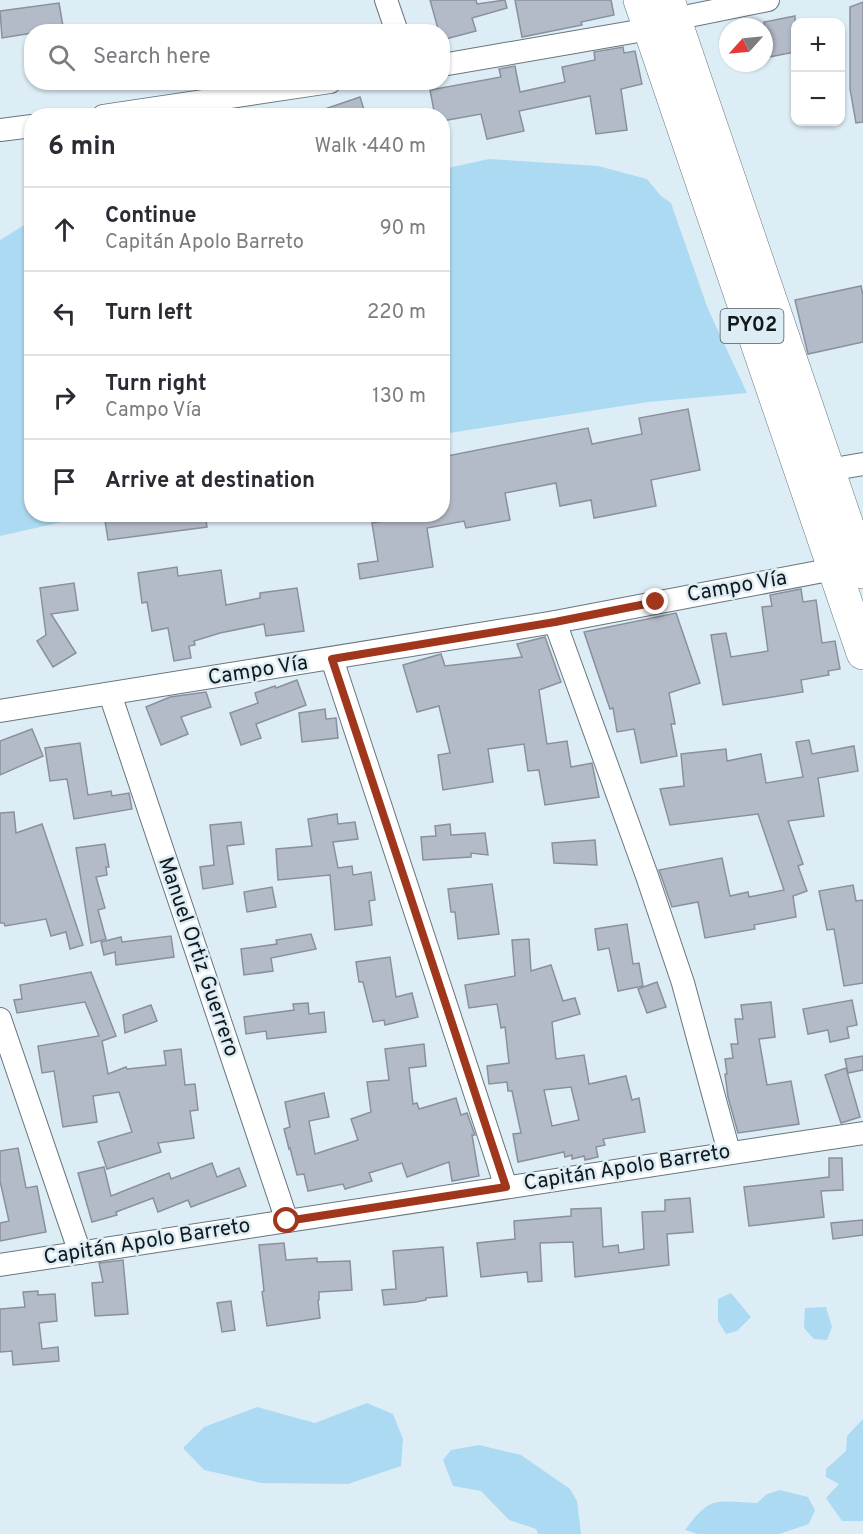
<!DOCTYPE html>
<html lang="en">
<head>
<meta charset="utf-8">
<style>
  :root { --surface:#fff; --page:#f7f7f7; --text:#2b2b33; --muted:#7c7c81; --line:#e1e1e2 }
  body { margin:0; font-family:Overpass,sans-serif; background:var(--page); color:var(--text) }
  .controls { position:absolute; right:18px; top:18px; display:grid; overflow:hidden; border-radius:12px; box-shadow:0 2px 4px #0004 }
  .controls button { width:54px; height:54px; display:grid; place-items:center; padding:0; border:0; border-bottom:2px solid var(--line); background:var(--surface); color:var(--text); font:30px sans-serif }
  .compass { position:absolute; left:719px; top:18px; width:54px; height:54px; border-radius:50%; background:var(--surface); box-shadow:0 2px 4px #0004; rotate:243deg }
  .stop { position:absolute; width:18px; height:18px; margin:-14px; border:4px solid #a0371d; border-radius:50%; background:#fff }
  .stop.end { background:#a0371d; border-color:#fff; box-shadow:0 2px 6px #0008 }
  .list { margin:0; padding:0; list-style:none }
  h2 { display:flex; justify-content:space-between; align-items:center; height:78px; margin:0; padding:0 24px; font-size:26px }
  h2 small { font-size:20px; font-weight:400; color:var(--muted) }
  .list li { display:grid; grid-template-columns:39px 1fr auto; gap:18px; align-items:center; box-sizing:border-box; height:84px; padding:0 24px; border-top:2px solid var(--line) }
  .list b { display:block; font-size:22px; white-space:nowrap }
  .list p { margin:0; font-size:20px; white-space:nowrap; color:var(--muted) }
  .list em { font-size:20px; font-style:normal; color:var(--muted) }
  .icon { flex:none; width:33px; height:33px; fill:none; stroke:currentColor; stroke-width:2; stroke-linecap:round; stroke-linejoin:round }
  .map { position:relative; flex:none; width:863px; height:1534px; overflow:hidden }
  .search { position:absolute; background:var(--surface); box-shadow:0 2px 4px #0004; left:24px; top:24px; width:426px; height:66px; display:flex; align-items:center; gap:15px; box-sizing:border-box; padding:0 21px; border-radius:24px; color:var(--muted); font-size:22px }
  .panel { position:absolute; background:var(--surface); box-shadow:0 2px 4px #0004; left:24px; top:108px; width:426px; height:414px; border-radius:24px }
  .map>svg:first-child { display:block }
  .green { fill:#addaf3 }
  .building { fill:#b4bbc8; stroke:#8a909d; stroke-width:1.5; fill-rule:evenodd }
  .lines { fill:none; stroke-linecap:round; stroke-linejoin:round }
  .minor-casing { stroke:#68767d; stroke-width:24 }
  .highway-casing { stroke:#68767d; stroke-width:34 }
  .minor { stroke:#fff; stroke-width:22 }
  .highway { stroke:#fff; stroke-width:33 }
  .route { stroke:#a0371d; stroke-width:8 }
  .labels { text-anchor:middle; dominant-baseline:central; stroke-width:5; stroke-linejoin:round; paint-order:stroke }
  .shield { fill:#ddedf5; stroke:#4f585c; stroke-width:1.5 }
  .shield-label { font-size:20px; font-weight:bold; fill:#12181b }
  .street-label { font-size:21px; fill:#12181b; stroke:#ddedf5 }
</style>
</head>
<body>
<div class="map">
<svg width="863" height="1534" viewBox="0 0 863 1534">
  <rect width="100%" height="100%" fill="#ddedf5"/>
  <g class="green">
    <path d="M489 159 598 166 647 179 661 196 671 203 708 309 747 393 648 402 443 434V169Z"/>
    <path d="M31 221 32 514 93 515 0 536V240Z"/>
    <path d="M731 1293 751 1317 737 1331 726 1334 718 1321V1299Z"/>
    <path d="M826 1307 832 1327 827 1340 814 1339 804 1328 805 1308Z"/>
    <path d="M367 1403 393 1414 403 1439 401 1466 348 1484 261 1483 204 1470 183 1448 204 1427 257 1407 315 1423Z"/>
    <path d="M863 1419V1521H842L826 1498 839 1484 826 1477V1469L846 1451 847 1436Z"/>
    <path d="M479 1445 521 1455 570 1489 577 1501 581 1534H538L536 1529 509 1520 481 1491 453 1486 443 1460 451 1450Z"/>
    <path d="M780 1490 808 1497 815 1510 809 1524 779 1534H698L685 1530C712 1494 715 1502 757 1503L767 1494Z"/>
  </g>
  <g class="building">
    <path d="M430 0H476L477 4 505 0 507 8 472 18 476 31 442 40V32H439Z"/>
    <path d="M515 0H611L614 15 581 22 582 25 522 37Z"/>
    <path d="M863 2V122L856 123 850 89V7Z"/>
    <path d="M59 3 64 32H32V33L2 38 0 11Z"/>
    <path d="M795 16V52L764 58V22Z"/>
    <path d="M623 47 624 53 635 51 642 84 621 89 627 130 596 134 590 96 519 111 524 131 487 139 481 114 442 121V116H435L430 90 501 77 499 69 515 66 520 92 565 82 562 67 595 60 594 52Z"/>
    <path d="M360 97 366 116H313V113Z"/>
    <path d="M861 286 863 295V342L808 354 795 300Z"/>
    <path d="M688 409 700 470 651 480 656 506 594 518 591 500 560 506 556 483 505 493 510 520 466 528 464 521 427 528 433 567 360 579 358 564 378 561 372 523 388 520 387 514H442V457L588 428 592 444 642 434 639 418Z"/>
    <path d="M104 514H205L207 527 108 540Z"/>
    <path d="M177 567 178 576 221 570 226 605 260 598V593L297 588 304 631 266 636 264 624 220 633 194 641 195 645 189 646 191 658 174 661 168 628 152 631 147 602 142 603 138 573Z"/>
    <path d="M74 583 78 610 51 614 76 653 53 667 37 641 46 635 40 588Z"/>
    <path d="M801 589 803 602 816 600 822 643 835 641 840 669 828 671 829 675 801 680 803 692 723 705 711 635 726 633 731 657 768 651 762 607 772 606 770 595Z"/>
    <path d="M676 613 700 683 669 693 675 724H671L677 756 641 763 634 729 617 732 613 708 610 709 584 632Z"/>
    <path d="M545 637 561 682 539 690 547 744 567 741 571 767 592 763 599 797 545 805 539 770 528 771 524 744 488 749 493 782 443 790 438 755 450 753 439 706 417 712 403 665 441 654 445 666 522 657 517 644Z"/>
    <path d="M297 680 306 705 256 724 261 738 241 745 230 713 258 703 255 693 275 686 276 688Z"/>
    <path d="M206 692 211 707 181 717 188 734 161 745 146 707 170 697Z"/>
    <path d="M325 709 326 719 336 718 338 738 302 742 299 713Z"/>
    <path d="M32 729 43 756 0 775V741Z"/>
    <path d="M809 740 812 754 854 746 858 771 818 778 824 816 788 821 803 864 798 866 807 891 793 896 796 917 754 925 755 929 705 938 698 902 672 907 659 870 722 858 730 896 748 892 749 897 784 890 758 814 670 825 660 789 684 786 681 754 726 749 727 761 761 754 766 783 803 777 796 742Z"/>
    <path d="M80 743 88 795 111 791 112 796 129 793 132 809 74 819 67 779 50 781 45 748Z"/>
    <path d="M14 812 16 833 42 824 83 945 70 949 66 932 51 936 46 919 5 926 4 923H0V813Z"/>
    <path d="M337 814 338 824 355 822 358 839 333 842 338 868 352 866 353 875 371 872 375 900 369 901 372 925 335 930 330 875 278 880 276 849 312 846 308 819Z"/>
    <path d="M241 822 244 844 227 846 233 884 203 889 200 867 214 865 210 825Z"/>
    <path d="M450 824 451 835 485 833 488 855 471 853V857L423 860 421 837 436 836 435 826Z"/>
    <path d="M595 840 597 865 554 863 552 843Z"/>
    <path d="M105 844 109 867H106L107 875 96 877 105 908 98 910 106 939 91 943 76 848Z"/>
    <path d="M492 884 499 934 458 939 455 912H451L448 889Z"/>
    <path d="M853 885 856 901 863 900V983L844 986 834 929 827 930 819 891Z"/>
    <path d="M272 887 276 907 247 912 244 892Z"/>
    <path d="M627 924 633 964 639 963 643 986 618 991 609 948 598 950 595 929Z"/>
    <path d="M311 934 316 949 271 958 273 971 244 975 241 949 277 944 276 940Z"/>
    <path d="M171 936 174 957 116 965 115 952 104 955 101 942 121 937 122 942Z"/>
    <path d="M529 939 531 971 551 965 563 1001 575 998 580 1014 552 1022 556 1059 584 1055 589 1084 626 1076 632 1100 639 1098 645 1132 603 1139 605 1145 596 1147 598 1157 585 1160 584 1156 572 1159V1155L565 1157 564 1152 518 1162 513 1134 521 1133 512 1091H508L507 1082 489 1084 487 1066 509 1063 505 1027 501 1028 497 1004 469 1008 465 985 515 976 512 940ZM571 1087 579 1120 552 1126 544 1090Z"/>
    <path d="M390 957 396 997 412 993 418 1017 385 1025 384 1020 373 1022 363 982H359L356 962Z"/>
    <path d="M91 972 116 1036 102 1041 108 1074 126 1067 127 1069 166 1065 164 1051 181 1049 185 1085 195 1084 198 1110 190 1111 194 1138 158 1143 161 1152 107 1169 98 1142 132 1132 119 1092 93 1096 97 1122 63 1127 54 1071 42 1073 38 1046 99 1036 85 1002 17 1013 14 1000 22 999 20 985Z"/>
    <path d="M657 982 666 1007 647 1013 638 989Z"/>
    <path d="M852 1000 857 1025 847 1027 849 1038 830 1042 828 1030 808 1034 803 1009Z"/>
    <path d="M771 1002 775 1037 759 1039 767 1085 791 1081 799 1124 738 1133 728 1097 725 1074H727L725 1059 733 1058 731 1044H738L735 1019H743L741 1005Z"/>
    <path d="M308 1003 309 1014 324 1012 326 1032 267 1039 266 1031 246 1034 244 1017 294 1010 293 1004Z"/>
    <path d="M151 1005 157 1021 125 1033 123 1015Z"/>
    <path d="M424 1044 426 1066 409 1068 413 1104 417 1103 419 1109 456 1098 461 1115 467 1113 475 1135H472L479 1176 452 1181 449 1162 407 1177 402 1163 369 1173 372 1181 345 1189 343 1184 308 1191 304 1174 297 1175 290 1148 289 1149 284 1129 290 1127 285 1102 324 1093 329 1117 309 1121 315 1154 358 1140 351 1119 371 1112 367 1082 389 1080 385 1049Z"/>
    <path d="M863 1056V1070L848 1073 845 1059Z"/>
    <path d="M846 1068 860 1117 841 1123 825 1075Z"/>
    <path d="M18 1148 26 1188 37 1186 46 1232 0 1241V1223L9 1221 0 1181V1151Z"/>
    <path d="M829 1158H842L843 1190 821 1191 824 1217 749 1226 744 1187 829 1177Z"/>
    <path d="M212 1163 217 1177 239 1168 246 1186 191 1207 188 1200 158 1212 153 1198 116 1212 117 1215 92 1222 78 1173 104 1167 111 1196 169 1173 171 1179Z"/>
    <path d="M690 1198 693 1232 667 1234 669 1265 575 1277 573 1242 540 1243 542 1281 528 1282 527 1272 481 1277 477 1243 515 1239 514 1221 571 1216V1209L601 1208 603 1247 618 1245 619 1253 644 1249 642 1212 665 1211V1200Z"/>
    <path d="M863 1220V1235L833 1239 831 1223Z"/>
    <path d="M284 1243 286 1260 317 1258V1262L350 1261 352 1290 319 1292V1300L318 1301 320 1318 267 1326 262 1292 264 1291 259 1245Z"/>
    <path d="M443 1247 447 1296 426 1298V1300L416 1302 384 1305 382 1290 396 1289 393 1251Z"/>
    <path d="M123 1260 128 1314 95 1316 92 1283 103 1282 99 1263Z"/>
    <path d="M38 1291V1295L55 1294 57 1321 39 1323 42 1349 58 1347 59 1361 13 1365 12 1351 0 1352V1309L25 1307 23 1292Z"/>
    <path d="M231 1301 235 1330 222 1332 217 1303Z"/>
  </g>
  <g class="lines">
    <defs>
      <g id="minor">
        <path d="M386 0 397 32"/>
        <path d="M674 19 768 0"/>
        <path d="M442 65 650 29"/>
        <path d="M103 116 330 82"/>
        <path d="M0 130 32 126"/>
        <path d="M828 470 863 464"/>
        <path d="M555 622 647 876 683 983 729 1152"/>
        <path d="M332 659 506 1187"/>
        <path d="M110 694 287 1221"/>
        <path d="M0 711 555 622 834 569"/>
        <path d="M0 1019 80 1253"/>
        <path d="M0 1265 863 1133"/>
      </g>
      <g id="highway">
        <path d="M640 0 863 653"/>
        <path d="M668 0 863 572"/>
      </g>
    </defs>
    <use href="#minor" class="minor-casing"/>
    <use href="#highway" class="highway-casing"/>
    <use href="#minor" class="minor"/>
    <use href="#highway" class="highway"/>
  </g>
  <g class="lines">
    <path class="route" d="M287 1221 506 1187 332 659 555 622 656 602"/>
  </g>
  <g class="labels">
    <rect class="shield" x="720.5" y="309" width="63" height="34" rx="4.5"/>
    <g class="shield-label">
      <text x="752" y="326">PY02</text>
    </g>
    <g class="street-label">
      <text transform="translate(737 587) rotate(-10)">Campo Vía</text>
      <text transform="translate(258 671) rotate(-9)">Campo Vía</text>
      <text transform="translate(198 957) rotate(71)">Manuel Ortiz Guerrero</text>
      <text transform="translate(627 1168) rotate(-9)">Capitán Apolo Barreto</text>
      <text transform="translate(147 1242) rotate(-9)">Capitán Apolo Barreto</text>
    </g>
  </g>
</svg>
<div class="controls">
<button>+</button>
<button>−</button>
</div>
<svg class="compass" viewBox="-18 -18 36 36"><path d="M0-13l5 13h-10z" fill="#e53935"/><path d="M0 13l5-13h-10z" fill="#7c7c81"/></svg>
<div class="stop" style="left:287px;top:1221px"></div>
<div class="stop end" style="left:656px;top:602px"></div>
<div class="search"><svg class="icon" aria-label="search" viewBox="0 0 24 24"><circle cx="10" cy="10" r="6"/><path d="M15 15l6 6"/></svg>Search here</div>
<section class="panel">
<h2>6 min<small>Walk · 440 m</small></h2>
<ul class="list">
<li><svg class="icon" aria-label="ahead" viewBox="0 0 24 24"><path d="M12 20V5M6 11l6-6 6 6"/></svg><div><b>Continue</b><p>Capitán Apolo Barreto</p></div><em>90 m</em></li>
<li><svg class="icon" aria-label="left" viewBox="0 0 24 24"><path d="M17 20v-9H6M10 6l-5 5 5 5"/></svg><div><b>Turn left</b></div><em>220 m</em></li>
<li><svg class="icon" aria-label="right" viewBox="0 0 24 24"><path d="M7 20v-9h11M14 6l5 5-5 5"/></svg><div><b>Turn right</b><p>Campo Vía</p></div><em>130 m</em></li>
<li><svg class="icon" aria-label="arrive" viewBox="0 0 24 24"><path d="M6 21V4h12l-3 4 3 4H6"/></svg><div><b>Arrive at destination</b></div></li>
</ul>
</section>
</div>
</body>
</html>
